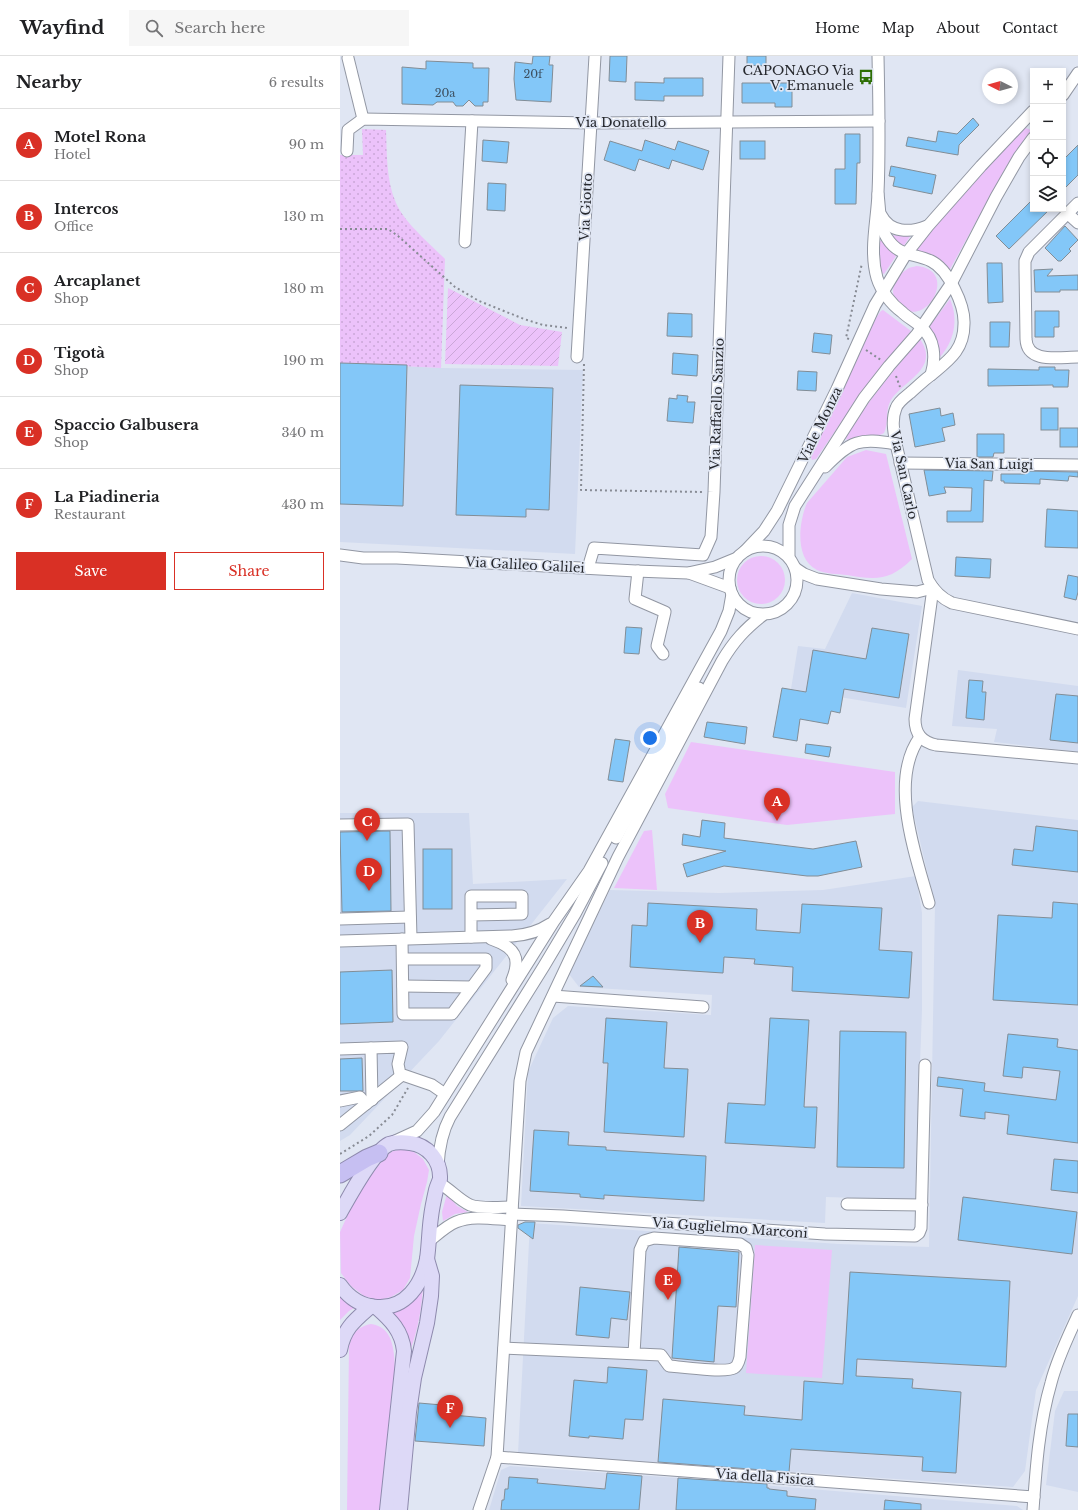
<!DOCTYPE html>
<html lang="en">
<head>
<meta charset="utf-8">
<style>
  :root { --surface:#fff; --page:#f6f6f6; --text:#202124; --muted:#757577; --line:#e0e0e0; --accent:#d93025 }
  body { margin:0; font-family:"Libre Baskerville",serif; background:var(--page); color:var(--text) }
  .controls { position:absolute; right:12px; top:12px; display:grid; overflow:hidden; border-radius:0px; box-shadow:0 2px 6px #0003 }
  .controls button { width:36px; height:36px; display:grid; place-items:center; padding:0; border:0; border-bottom:1px solid var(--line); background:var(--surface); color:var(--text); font:20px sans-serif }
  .compass { position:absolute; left:642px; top:12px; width:36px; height:36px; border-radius:50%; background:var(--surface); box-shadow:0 2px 6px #0003; rotate:275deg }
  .you { position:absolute; left:310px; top:682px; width:14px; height:14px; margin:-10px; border:3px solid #fff; border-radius:50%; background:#1a73e8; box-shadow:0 0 0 6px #1a73e833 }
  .badge { display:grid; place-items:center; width:26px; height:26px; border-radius:50%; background:var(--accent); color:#fff; font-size:13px; font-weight:700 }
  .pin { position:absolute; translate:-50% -33px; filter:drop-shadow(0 1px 2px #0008) }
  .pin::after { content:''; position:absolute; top:21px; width:14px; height:12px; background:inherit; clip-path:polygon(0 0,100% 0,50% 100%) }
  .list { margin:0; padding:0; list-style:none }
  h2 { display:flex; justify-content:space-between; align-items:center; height:52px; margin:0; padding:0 16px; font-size:17px }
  h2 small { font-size:13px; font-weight:400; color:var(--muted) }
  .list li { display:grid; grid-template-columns:26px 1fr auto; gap:12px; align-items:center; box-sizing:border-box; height:72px; padding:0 16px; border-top:1px solid var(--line) }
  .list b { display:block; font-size:15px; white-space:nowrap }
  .list p { margin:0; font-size:13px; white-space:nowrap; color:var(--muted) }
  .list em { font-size:13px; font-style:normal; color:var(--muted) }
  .actions { display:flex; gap:8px; padding:12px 16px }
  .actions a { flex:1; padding:9px 0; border:1px solid var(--accent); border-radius:0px; text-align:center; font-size:14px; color:var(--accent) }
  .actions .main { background:var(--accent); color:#fff }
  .icon { flex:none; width:22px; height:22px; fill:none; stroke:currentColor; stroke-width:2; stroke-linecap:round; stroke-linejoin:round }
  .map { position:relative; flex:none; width:738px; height:1454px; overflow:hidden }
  header { display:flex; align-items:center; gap:24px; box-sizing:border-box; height:56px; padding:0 20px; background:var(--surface); border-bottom:1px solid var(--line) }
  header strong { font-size:19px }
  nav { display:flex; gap:22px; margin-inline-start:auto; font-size:14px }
  .search { width:280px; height:36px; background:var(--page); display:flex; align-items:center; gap:10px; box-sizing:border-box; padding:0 14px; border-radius:0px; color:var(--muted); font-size:15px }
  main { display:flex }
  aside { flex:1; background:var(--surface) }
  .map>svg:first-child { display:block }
  .built { fill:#d2dbef }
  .grass { fill:#ecc2fa }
  .park { fill:url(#park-dots) }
  .garden { fill:url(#garden-furrows) }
  .building { fill:#83c7f8; stroke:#828d96 }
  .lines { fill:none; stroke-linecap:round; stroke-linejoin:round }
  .minor-casing { stroke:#9297a3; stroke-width:13 }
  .major-casing { stroke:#8e8aad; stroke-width:16 }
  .highway-casing { stroke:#8e8aad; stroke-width:19 }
  .path { stroke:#878b94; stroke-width:2; stroke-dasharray:2 3; stroke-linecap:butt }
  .minor { stroke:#fff; stroke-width:11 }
  .major { stroke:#ddd9f7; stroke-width:14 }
  .highway { stroke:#c6bff2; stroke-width:17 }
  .labels { text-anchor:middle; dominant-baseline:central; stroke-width:3.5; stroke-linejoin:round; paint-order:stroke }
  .number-label { font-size:11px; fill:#3e5060 }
  .poi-label { font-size:13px; fill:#27292e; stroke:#e0e6f3; text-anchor:end }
  .street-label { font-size:13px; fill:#27292e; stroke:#e0e6f3 }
</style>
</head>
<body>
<header>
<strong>Wayfind</strong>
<div class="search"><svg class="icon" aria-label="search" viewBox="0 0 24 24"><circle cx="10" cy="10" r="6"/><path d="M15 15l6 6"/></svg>Search here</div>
<nav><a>Home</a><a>Map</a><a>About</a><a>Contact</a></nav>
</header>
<main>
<aside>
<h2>Nearby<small>6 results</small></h2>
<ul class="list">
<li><span class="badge">A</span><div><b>Motel Rona</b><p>Hotel</p></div><em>90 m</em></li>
<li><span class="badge">B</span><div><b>Intercos</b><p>Office</p></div><em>130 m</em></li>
<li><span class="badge">C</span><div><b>Arcaplanet</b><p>Shop</p></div><em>180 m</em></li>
<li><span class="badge">D</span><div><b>Tigotà</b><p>Shop</p></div><em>190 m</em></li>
<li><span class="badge">E</span><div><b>Spaccio Galbusera</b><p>Shop</p></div><em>340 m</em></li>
<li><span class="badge">F</span><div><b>La Piadineria</b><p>Restaurant</p></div><em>430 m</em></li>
</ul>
<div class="actions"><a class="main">Save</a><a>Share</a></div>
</aside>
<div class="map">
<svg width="738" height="1454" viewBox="0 0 738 1454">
  <defs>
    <pattern id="park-dots" width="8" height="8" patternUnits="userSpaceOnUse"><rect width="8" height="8" fill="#ecc2fa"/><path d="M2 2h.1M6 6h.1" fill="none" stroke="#caa7d7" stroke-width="1.8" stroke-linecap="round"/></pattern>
    <pattern id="garden-furrows" width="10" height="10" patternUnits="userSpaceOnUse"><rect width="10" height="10" fill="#ecc2fa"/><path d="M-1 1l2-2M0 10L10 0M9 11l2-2" fill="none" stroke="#caa7d7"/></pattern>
  </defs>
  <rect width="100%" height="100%" fill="#e0e6f3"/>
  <g class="built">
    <path d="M0 307 101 312 243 314 235 498 0 486Z"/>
    <path d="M512 537 582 550 566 652 451 633 458 590 485 593Z"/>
    <path d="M618 614 738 630V696L654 686 657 673 612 670Z"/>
    <path d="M578 745 738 764V1240L696 1334 685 1415 673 1431 178 1397 190 1167 499 1188 589 1191 595 849 572 751Z"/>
    <path d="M0 757H129L133 828 227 823 99 985 10 1079 0 1085Z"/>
    <path d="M576 820 582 857V954L575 1144 486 1141 485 1167 181 1150 188 1016 213 962 228 950 371 959 372 939 239 931 229 918 270 834 379 837 483 834Z"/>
    <path d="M724 1335H738V1436L706 1429 715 1355Z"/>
    <path d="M170 1410 338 1422 677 1450 683 1454H149L161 1414Z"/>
  </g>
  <g class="grass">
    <path d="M683 71 691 74 666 111 609 215 574 195 580 186Z"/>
    <path d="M551 179 563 180 571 179 563 191Z"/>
    <path d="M540 185H542L556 200 544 218 542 217 539 198Z"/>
    <path d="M577 210C617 214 590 266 566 254 563 252 560 248 557 245 548 236 556 220 566 214 569 211 573 211 577 210Z"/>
    <path d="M610 243C619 264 614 286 599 302L587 274Z"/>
    <path d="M543 254 571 275 526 330 476 403 472 404 471 401 536 262 541 255Z"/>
    <path d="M580 283C601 314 562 324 550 346 545 356 549 367 544 377L538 380H520L507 384 506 382C527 345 553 315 580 283Z"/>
    <path d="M526 394 546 398 572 503C550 525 536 524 507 519 498 518 485 518 477 514 454 503 459 465 467 447L507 401Z"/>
    <circle cx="421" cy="524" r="24"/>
    <path d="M351 686 555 716V758L447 769 328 752 325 738Z"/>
    <path d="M312 774 317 834 274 832 304 775Z"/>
    <path d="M64 1093 74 1096 83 1103 89 1114 87 1126 81 1148 74 1180 70 1222 63 1234 51 1241 38 1244 24 1240 11 1230 1 1217 0 1176 15 1143 24 1128 47 1099 53 1095Z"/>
    <path d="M107 1138 117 1150 128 1156 115 1158 103 1165 102 1156Z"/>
    <path d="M415 1189 492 1194 482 1322 406 1317Z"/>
    <path d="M83 1229C82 1251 78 1274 70 1295 69 1277 65 1269 52 1257 68 1252 74 1242 83 1229Z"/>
    <path d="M0 1239 16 1251 9 1255 0 1264Z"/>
    <path d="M31 1268C53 1271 54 1293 55 1312L41 1454H7L9 1290C13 1277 17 1271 31 1268Z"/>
  </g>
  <path class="park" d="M22 73 46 74C47 98 46 124 56 147 64 166 90 188 105 203L101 312 0 307V99H23Z"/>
  <path class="garden" d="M108 232 180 269 222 276 218 310 105 308Z"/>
  <g class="building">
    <path d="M193 0H210L209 9H213L211 46 176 44 174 23 175 6 192 8Z"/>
    <path d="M270 0H287L286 26 269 25Z"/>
    <path d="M407 0H426V10L407 9Z"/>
    <path d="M86 5 133 7V12H149L148 46H143V50H135L129 44 123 50H116L113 46H97L93 49 62 48V11L86 13Z"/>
    <path d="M324 22H363V40H324V45L295 44V26L324 27Z"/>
    <path d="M402 27H452V51H435V47H402Z"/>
    <path d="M633 62 639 69 619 89 618 99 566 90 568 81 596 86 598 75 617 78Z"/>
    <path d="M505 78H520V107H517L516 148H495V113H505Z"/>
    <path d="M143 84 169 86 167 107 142 105Z"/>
    <path d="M305 84 335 94 338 85 369 95 363 114 332 104 329 113 299 103 295 115 264 104 270 85 302 95Z"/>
    <rect x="400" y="85" width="25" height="18"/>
    <path d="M738 89V119L723 134V104Z"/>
    <path d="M551 110 596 119 592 138 553 130 555 121 549 120Z"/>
    <path d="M148 127 166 128 165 155 147 154Z"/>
    <path d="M693 143V153H710L669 193 656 180Z"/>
    <path d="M725 170 738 184 729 193 731 195 721 205H718L705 192Z"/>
    <path d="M647 207H662L663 246 648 247Z"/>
    <path d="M713 213 707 220 738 219V234H720V236H695L694 214Z"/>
    <path d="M695 255H719V271H714V281H695Z"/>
    <path d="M328 257 352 258V281L327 280Z"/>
    <path d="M650 266H670L669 291H650Z"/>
    <path d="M474 277 492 279 490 298 472 296Z"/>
    <path d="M333 297 358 299 357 320 332 318Z"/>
    <path d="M0 307 67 309 63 450 0 448Z"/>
    <path d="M699 311H715V314H729L728 331H713V329L648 330V313L699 314Z"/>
    <path d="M458 315 477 316 476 335 457 334Z"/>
    <path d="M120 329 213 332 209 454 186 453V461L116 459Z"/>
    <path d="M337 339 348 340 347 346H355L353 367 327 365 329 342 337 343Z"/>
    <path d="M600 352 601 360 613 357 615 369 602 372 605 385 575 391 569 358Z"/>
    <rect x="701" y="352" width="17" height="22"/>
    <rect x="720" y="372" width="18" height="19"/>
    <path d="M637 378H664V397H654L653 401H637Z"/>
    <path d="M584 414 653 415 652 425 644 424 643 466H607V455H631L632 432 604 431 606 437 589 440Z"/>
    <path d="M685 415 738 416V421L729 420 728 425 700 423V428L664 427V425H661V418H685Z"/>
    <path d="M707 453 738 455V492L705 491Z"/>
    <path d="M616 501 651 503 650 522 615 520Z"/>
    <path d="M728 519 738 521V536L736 544 724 541Z"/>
    <path d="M286 571 302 572 299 598 284 597Z"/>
    <path d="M532 572 569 578 559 642 504 633 500 657 491 655 488 668 460 663 457 685 433 681 442 632 466 636 473 594 526 603Z"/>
    <path d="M629 624 643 625 642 636H646L644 664 626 662Z"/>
    <path d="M716 638 738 640V687L710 684Z"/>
    <path d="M367 666 407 671 405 688 364 681Z"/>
    <path d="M275 683 290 685 283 726 268 724Z"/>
    <path d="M466 688 491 691 489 701 465 697Z"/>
    <path d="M362 764 385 767 384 782 473 793 516 785 522 811 478 820H467L384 810 347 821 343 808 386 795 342 789 343 778 360 781Z"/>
    <path d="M696 770 738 775V816L672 809 674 793 693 795Z"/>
    <path d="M50 775 51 855 2 856 0 776Z"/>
    <rect x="83" y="793" width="29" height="60"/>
    <path d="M713 846 738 848V949L653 944 658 859 712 862Z"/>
    <path d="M308 847 417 853 416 874 460 877 462 848 542 852 539 894 572 896 569 942 452 935 453 911 414 908 415 903 384 901 383 917 290 911 292 869 307 870Z"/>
    <path d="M52 914 53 966 0 968V916Z"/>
    <path d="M253 920 263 931 240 930Z"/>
    <path d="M266 962 327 966 324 1012 348 1013 344 1081 264 1076 268 1007H263Z"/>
    <path d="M430 962 469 964 464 1051H477L475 1092 385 1087 388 1047 425 1049Z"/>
    <path d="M500 975 566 976 564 1112 497 1111Z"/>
    <path d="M668 978 718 983 717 991 738 994V1087L667 1078 669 1059 645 1056V1063L620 1060 623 1033 597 1030 598 1021 645 1027 644 1035 716 1044 720 1015 683 1011 682 1022 663 1020Z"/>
    <path d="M22 1002 23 1035H0V1003Z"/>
    <path d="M194 1074 229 1076 228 1089 266 1091V1094L366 1100 364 1145 264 1139V1143L240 1141V1138L190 1135Z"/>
    <path d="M714 1103 738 1105V1137L711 1134Z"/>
    <path d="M623 1141 737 1156 732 1198 618 1184Z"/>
    <path d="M185 1166H195L193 1183 178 1172V1169Z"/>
    <path d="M339 1191 399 1196 396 1251 378 1250 374 1306 332 1302Z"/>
    <path d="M510 1216 670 1225 666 1311 517 1303 516 1320 573 1323 572 1332 621 1336 616 1417 582 1415 583 1401 451 1393 449 1416 318 1406 323 1343 405 1350 404 1359 462 1364 464 1325 503 1328Z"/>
    <path d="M240 1231 290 1236 287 1264 271 1262 269 1282 236 1279Z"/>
    <path d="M268 1311 307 1314 303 1364 285 1363 283 1383 249 1380V1382L229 1380 234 1324 267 1327Z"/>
    <path d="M79 1347 102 1349 101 1358 146 1362 144 1390 75 1385Z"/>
    <path d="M728 1358H738V1391L726 1390Z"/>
    <path d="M267 1417 302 1420 299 1454H161L162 1444H164L165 1433H168L169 1421 198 1423 197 1427 265 1433Z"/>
    <path d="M338 1422 427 1428V1432H429V1433L447 1435V1440L476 1443 475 1454H336Z"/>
    <path d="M545 1444 581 1448V1454H544Z"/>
  </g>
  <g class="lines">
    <defs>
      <g id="minor">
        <path d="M538 0C539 46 540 92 538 137 537 165 529 194 537 222 541 235 551 248 562 256 568 262 575 265 581 271 595 283 596 302 591 319"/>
        <path d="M8 2 23 63"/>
        <path d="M723 39 738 17"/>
        <path d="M7 95 8 74 23 63 251 67 539 65"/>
        <path d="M538 138C540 152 539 170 547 182 559 201 574 197 591 205 608 213 625 249 624 268 624 294 609 304 591 319 584 324 577 331 570 337 565 341 558 346 556 352 551 364 554 377 556 388L588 524C594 535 601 542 612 547L738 573"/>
        <path d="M738 147 689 196 685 205V213L686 283C687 308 719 301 738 301"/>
        <path d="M727 157 738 167"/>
        <path d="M541 159C550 177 570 177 587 170"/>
        <path d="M125 186 132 65"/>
        <path d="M237 301 255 0"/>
        <path d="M560 407 738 409"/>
        <path d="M485 411C511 385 519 381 556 388"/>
        <circle cx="423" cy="524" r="34"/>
        <path d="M405 495 424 475 437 455 497 333 535 249 566 198 588 170 641 110 693 55"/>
        <path d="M0 499 23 502H57L296 515 348 517 375 511 397 502"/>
        <path d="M449 501V469L455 450 524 342 549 310 577 278 611 228 656 141 679 101 693 82"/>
        <path d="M248 512 254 492 363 499 371 481 374 436 389 0"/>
        <path d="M455 512 464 518 477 523 541 533 577 536 593 532"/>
        <path d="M298 515 295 543 325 556 317 590 323 598"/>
        <path d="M349 517 390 532"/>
        <path d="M593 532 575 663C575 678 582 686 596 689L738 702"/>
        <path d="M580 681C548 725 576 800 589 847"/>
        <path d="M0 769 68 768 71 882"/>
        <path d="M276 782 359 632"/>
        <path d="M131 859 182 858V840H131V881"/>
        <path d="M0 863 70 861"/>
        <path d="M62 883 63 958H112L146 912V903H63"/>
        <path d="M151 883C162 887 177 893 176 908 176 913 174 919 172 924"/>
        <path d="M0 885 172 880C187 879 198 876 210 868"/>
        <path d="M63 930 132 931"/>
        <path d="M213 940 363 951"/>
        <path d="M31 992 32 1044"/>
        <path d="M0 993 62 991 58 1008 60 1018 92 1029 105 1038"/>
        <path d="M0 1045 20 1041 26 1048"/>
        <path d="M0 1069 62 1019"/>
        <path d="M53 1086 77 1075 94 1056 214 865 249 815 381 575 389 555 392 538"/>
        <path d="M98 1110C99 1092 102 1076 110 1061L204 910 235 858 262 807"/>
        <path d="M99 1127C110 1133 119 1144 130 1149 141 1153 161 1151 172 1151"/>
        <path d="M507 1148 582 1149"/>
        <path d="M172 1158 223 1160 485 1178 575 1180 579 1177 581 1172 585 1009"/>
        <path d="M88 1186C97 1179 106 1170 116 1166 133 1159 153 1163 171 1164"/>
        <path d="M164 1292 321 1299 329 1310C341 1311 387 1317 394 1312 398 1310 399 1305 400 1301L408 1199 406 1192 400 1188 314 1182 304 1185 300 1194 294 1298"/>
        <path d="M157 1401 694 1441"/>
        <path d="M139 1454 157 1401 180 1025 186 996 278 801 382 605C394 585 405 573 423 559"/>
        <path d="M693 1454C696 1412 699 1368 711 1327 717 1303 728 1281 738 1259"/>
      </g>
      <g id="major">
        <path d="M0 1157C9 1141 33 1096 49 1088 55 1086 63 1086 70 1087 87 1089 101 1104 100 1123 99 1126 97 1130 96 1134 94 1143 92 1152 91 1161 89 1175 89 1189 87 1203 82 1228 66 1253 37 1251 22 1250 9 1242 0 1229"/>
        <path d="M36 1251C51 1264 62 1275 64 1295L47 1454"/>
        <path d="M0 1294C4 1272 15 1264 31 1250"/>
        <path d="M60 1454 69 1356 74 1322 87 1267 91 1240 92 1220 87 1203"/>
      </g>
      <path id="highway" d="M0 1118 27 1102 39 1097"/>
    </defs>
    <use href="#minor" class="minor-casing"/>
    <use href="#major" class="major-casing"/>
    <use href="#highway" class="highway-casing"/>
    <g class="path">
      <path d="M0 173H48L58 180 115 231 139 245 184 263 203 269 228 272"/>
      <path d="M509 283 506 282 522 207"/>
      <path d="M526 294 541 304"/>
      <path d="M244 308 241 434 363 436"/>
      <path d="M556 320 560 331"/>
      <path d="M0 1098 29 1080 52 1059 68 1032"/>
    </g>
    <use href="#minor" class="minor"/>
    <use href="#major" class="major"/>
    <use href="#highway" class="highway"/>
  </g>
  <defs>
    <symbol id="bus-bare" viewBox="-9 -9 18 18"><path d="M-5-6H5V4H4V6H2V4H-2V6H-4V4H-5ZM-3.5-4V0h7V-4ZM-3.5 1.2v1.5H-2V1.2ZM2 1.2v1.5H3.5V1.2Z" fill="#2d6e05" stroke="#e0e6f3" stroke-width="2.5" paint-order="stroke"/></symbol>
  </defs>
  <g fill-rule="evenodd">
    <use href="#bus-bare" x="515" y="10" width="22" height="22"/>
  </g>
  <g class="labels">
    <g class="number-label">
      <text x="193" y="18">20f</text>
      <text x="105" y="37">20a</text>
    </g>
    <g class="poi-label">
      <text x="514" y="14">CAPONAGO Via<tspan x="514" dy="15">V. Emanuele</tspan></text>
    </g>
    <g class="street-label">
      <text x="281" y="66">Via Donatello</text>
      <text transform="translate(246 151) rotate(-87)">Via Giotto</text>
      <text transform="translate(377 348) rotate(-88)">Via Raffaello Sanzio</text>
      <text transform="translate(480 369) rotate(-64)">Viale Monza</text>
      <text transform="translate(649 408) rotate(1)">Via San Luigi</text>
      <text transform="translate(564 419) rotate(78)">Via San Carlo</text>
      <text transform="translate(185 509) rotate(3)">Via Galileo Galilei</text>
      <text transform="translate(390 1172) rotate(4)">Via Guglielmo Marconi</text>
      <text transform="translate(425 1421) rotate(4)">Via della Fisica</text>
    </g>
  </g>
</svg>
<div class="controls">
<button>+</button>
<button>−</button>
<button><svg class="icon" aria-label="locate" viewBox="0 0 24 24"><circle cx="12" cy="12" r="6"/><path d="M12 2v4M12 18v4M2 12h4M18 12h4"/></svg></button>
<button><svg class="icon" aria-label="layers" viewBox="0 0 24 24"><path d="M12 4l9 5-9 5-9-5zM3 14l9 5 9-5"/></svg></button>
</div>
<svg class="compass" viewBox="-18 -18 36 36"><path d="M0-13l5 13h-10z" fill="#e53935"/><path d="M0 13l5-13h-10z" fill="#757577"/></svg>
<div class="you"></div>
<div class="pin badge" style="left:437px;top:765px">A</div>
<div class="pin badge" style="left:360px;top:887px">B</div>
<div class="pin badge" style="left:27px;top:785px">C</div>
<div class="pin badge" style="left:29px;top:835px">D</div>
<div class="pin badge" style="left:328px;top:1244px">E</div>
<div class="pin badge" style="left:110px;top:1372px">F</div>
</div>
</main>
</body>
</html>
